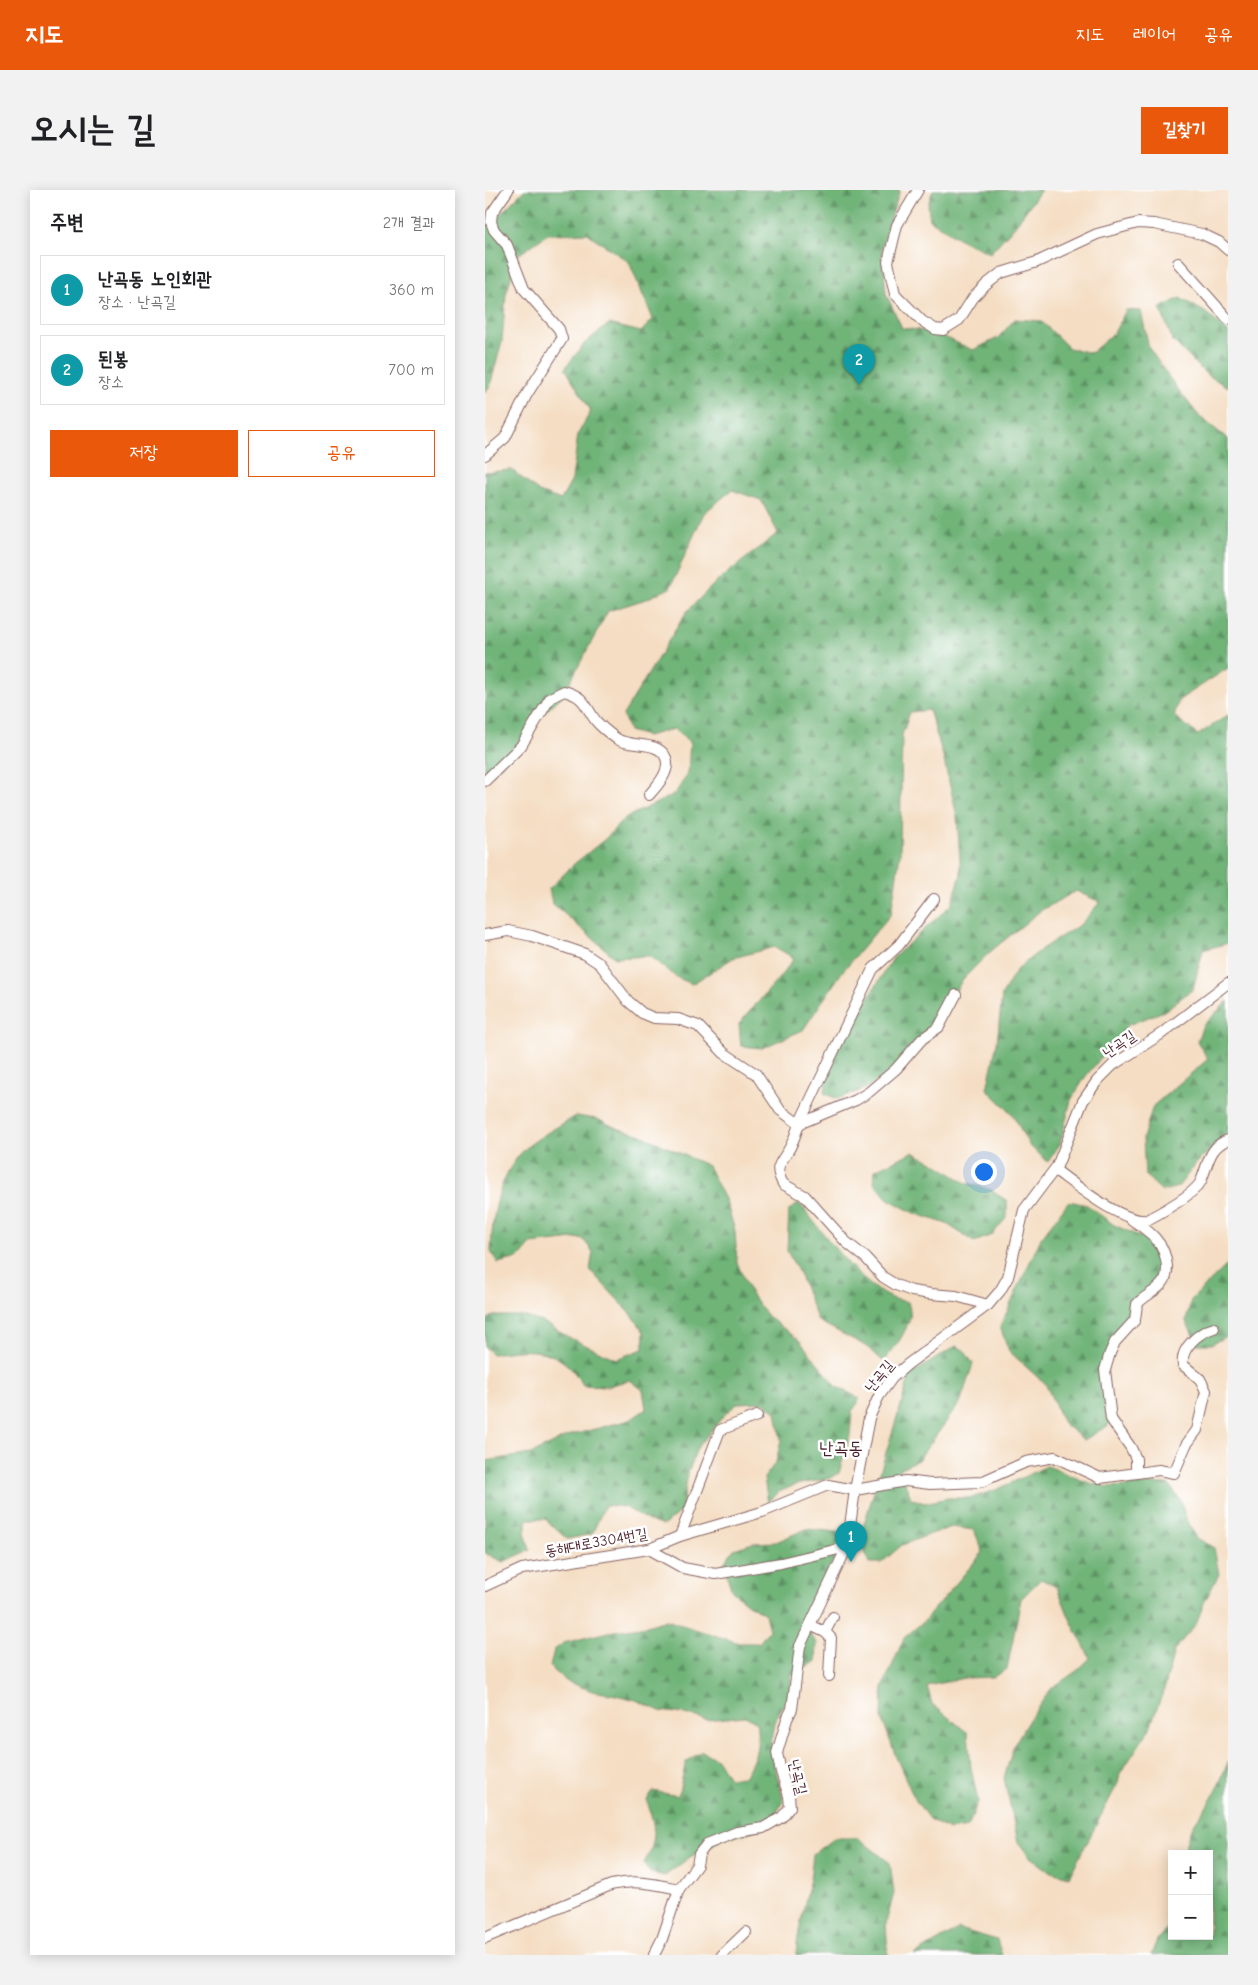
<!DOCTYPE html>
<html lang="ko">
<head>
<meta charset="utf-8">
<style>
  :root { --surface:#fff; --page:#f2f2f2; --text:#202124; --muted:#757577; --line:#e0e0e0; --accent:#ea580c }
  body { margin:0; font-family:"Comic Neue","Poor Story",sans-serif; background:var(--page); color:var(--text) }
  .controls { position:absolute; right:15px; bottom:15px; display:grid; overflow:hidden; border-radius:0px; box-shadow:0 2px 12px #0003 }
  .controls button { width:45px; height:45px; display:grid; place-items:center; padding:0; border:0; border-bottom:1px solid var(--line); background:var(--surface); color:var(--text); font:25px sans-serif }
  .you { position:absolute; left:498px; top:981px; width:18px; height:18px; margin:-12px; border:4px solid #fff; border-radius:50%; background:#1a73e8; box-shadow:0 0 0 8px #1a73e833 }
  .badge { display:grid; place-items:center; width:32px; height:32px; border-radius:50%; background:var(--accent); color:#fff; font-size:16px; font-weight:700 }
  .pin { position:absolute; translate:-50% -41px; filter:drop-shadow(0 1px 2px #0008) }
  .pin::after { content:''; position:absolute; top:26px; width:18px; height:15px; background:inherit; clip-path:polygon(0 0,100% 0,50% 100%) }
  .list { margin:0; padding:0; list-style:none }
  h2 { display:flex; justify-content:space-between; align-items:center; height:65px; margin:0; padding:0 20px; font-size:21px }
  h2 small { font-size:16px; font-weight:400; color:var(--muted) }
  .list li { display:grid; grid-template-columns:32px 1fr auto; gap:15px; align-items:center; box-sizing:border-box; height:70px; margin:0 10px 10px; padding:0 10px; border:1px solid var(--line); border-radius:0px }
  .list b { display:block; font-size:19px; white-space:nowrap }
  .list p { margin:0; font-size:16px; white-space:nowrap; color:var(--muted) }
  .list em { font-size:16px; font-style:normal; color:var(--muted) }
  .actions { display:flex; gap:10px; padding:15px 20px }
  .actions a { flex:1; padding:11px 0; border:1px solid var(--accent); border-radius:0px; text-align:center; font-size:18px; color:var(--accent) }
  .actions .main { background:var(--accent); color:#fff }
  .map { position:relative; flex:none; width:743px; height:1765px; overflow:hidden; border-radius:0px }
  header { display:flex; align-items:center; gap:30px; box-sizing:border-box; height:70px; padding:0 25px; background:var(--accent); color:#fff }
  header strong { font-size:24px }
  nav { display:flex; gap:28px; margin-inline-start:auto; font-size:18px }
  .intro { display:flex; align-items:center; justify-content:space-between; box-sizing:border-box; height:120px; padding:0 30px }
  h1 { margin:0; font-size:35px }
  .button { padding:12px 22px; border-radius:0px; background:var(--accent); color:#fff; font-size:18px; font-weight:700 }
  main { display:flex; gap:30px; padding:0 30px }
  aside { flex:1; background:var(--surface); border-radius:0px; box-shadow:0 2px 12px #0003 }
  .map>svg:first-child { display:block }
  .forest { fill:url(#forest-firs); stroke:#5c6a52 }
  .lines { fill:none; stroke-linecap:round; stroke-linejoin:round }
  .minor-casing { stroke:#866260; stroke-width:12 }
  .minor { stroke:#fff; stroke-width:10 }
  .labels { text-anchor:middle; dominant-baseline:central; stroke-width:5; stroke-linejoin:round; paint-order:stroke }
  .street-label { font-size:15px; fill:#4a1f2b; stroke:#fff }
  .quarter-label { font-size:18px; fill:#4a1f2b; stroke:#fff }
</style>
</head>
<body>
<header>
<strong>지도</strong>
<nav><a>지도</a><a>레이어</a><a>공유</a></nav>
</header>
<div class="intro"><h1>오시는 길</h1><a class="button">길찾기</a></div>
<main>
<aside>
<h2>주변<small>2개 결과</small></h2>
<ul class="list">
<li><span class="badge" style="background:#0f9aa8">1</span><div><b>난곡동 노인회관</b><p>장소 · 난곡길</p></div><em>360 m</em></li>
<li><span class="badge" style="background:#0f9aa8">2</span><div><b>된봉</b><p>장소</p></div><em>700 m</em></li>
</ul>
<div class="actions"><a class="main">저장</a><a>공유</a></div>
</aside>
<div class="map">
<svg width="743" height="1765" viewBox="0 0 743 1765">
  <defs>
    <pattern id="forest-firs" width="22" height="20" patternUnits="userSpaceOnUse" patternTransform="scale(1.25)"><rect width="22" height="20" fill="#6fb478"/><path d="M5 1l3.5 6h-7zM16 11l3.5 6h-7z" fill="#5d9263"/></pattern>
  </defs>
  <rect width="100%" height="100%" fill="#fff"/>
  <filter id="ink" filterUnits="userSpaceOnUse"><feTurbulence type="fractalNoise" baseFrequency=".02" numOctaves="2"/><feDisplacementMap in="SourceGraphic" scale="10" xChannelSelector="R" yChannelSelector="G"/><feConvolveMatrix kernelMatrix="1 2 1 2 8 2 1 2 1" color-interpolation-filters="sRGB"/></filter>
  <filter id="wash" filterUnits="userSpaceOnUse"><feTurbulence type="fractalNoise" baseFrequency=".0096" numOctaves="4" result="noise"/><feDisplacementMap in="SourceGraphic" scale="20" xChannelSelector="R" yChannelSelector="G"/><feGaussianBlur stdDeviation="1.12" result="paint"/><feColorMatrix in="noise" values="0 0 0 0 0 0 0 0 0 0 0 0 0 0 0 0 0 1.4 0 .05"/><feComposite in="paint" operator="in"/></filter>
  <g filter="url(#wash)">
    <rect width="100%" height="100%" fill="#f4ddc2"/>
    <g class="forest">
      <path d="M39 0H415L397 56 401 104 417 138 448 142 488 160 513 148 530 129 556 131 584 158 606 163 629 143 641 120 656 121 664 158 685 189 714 226 743 249V478L694 510 689 526 713 545 743 525V753L718 760 708 799 679 821 643 835 601 886 586 910 575 954 563 972 544 955 528 925 502 899 512 853 517 805 532 779 558 758 596 734 615 712 591 701 555 721 505 762 478 789 458 821 407 881 382 898 352 909 339 903 349 866 369 830 409 767 467 714 476 684 472 626 457 562 444 520 425 522 417 545 415 664 406 724 357 782 318 840 277 858 256 856 254 834C272 812 293 792 309 768L290 757 248 768 207 794 191 787 164 766 130 768 67 713 64 699 89 674 120 649 140 628 190 604 203 583 205 552 189 539 162 546 144 541 138 525 202 421 231 392 293 343 276 310 247 300 219 323 185 398 161 409 123 421 78 505 46 535 24 567 0 592V282L27 280 54 302 76 310 87 290 93 244 106 221 80 178 100 153 124 134 156 142 168 129 144 72 102 43 63 44 33 65 21 104 17 151 5 196 0 202V33L10 29Z"/>
      <path d="M448 0H556L529 37 505 63 478 51 445 30 443 15Z"/>
      <path d="M695 108 720 122 743 142V197L721 184 688 151 675 118Z"/>
      <path d="M743 811V942L709 976 693 997 677 1001 660 985 658 948 668 916 723 869 712 851 718 835Z"/>
      <path d="M91 926 112 929 134 939 154 944 223 976 241 1011 250 1041 252 1073 266 1104 282 1126 314 1150 352 1197 374 1208 373 1213 367 1221 365 1245 354 1283 346 1288 310 1295 294 1302 283 1313 279 1288 291 1272 296 1250 291 1222 278 1212 253 1213 240 1224 212 1258 203 1283 197 1320 178 1336 162 1330 140 1317 120 1315 107 1344 82 1349 60 1329H43L40 1342 45 1360 18 1372 0 1363V1271L46 1264 83 1246 145 1230 161 1219 158 1200 145 1190 123 1196 98 1195C75 1156 47 1158 7 1164L0 1157V1131L8 1126H38L60 1133 83 1147 131 1169 158 1159 159 1142 147 1125 105 1080 108 1062 97 1048 46 1054 34 1068 13 1073 6 1062C7 1028 12 990 36 963 47 950 76 935 91 926Z"/>
      <path d="M427 962 448 972 479 992 506 1000 522 1011V1027L507 1045 489 1052 462 1034 429 1023 403 1009 389 993 390 980Z"/>
      <path d="M584 1011 602 1015 629 1035 663 1050 683 1081 649 1118 626 1152 620 1191 626 1223 624 1235 599 1250 578 1233 561 1195 524 1161 515 1137 556 1048Z"/>
      <path d="M314 1013C338 1042 371 1091 404 1107 409 1110 417 1110 423 1112 424 1116 426 1122 425 1127 421 1143 409 1160 398 1171L381 1156 333 1131 313 1081 302 1061 304 1020Z"/>
      <path d="M743 1074V1145L727 1154H712L701 1131 706 1110Z"/>
      <path d="M471 1156 479 1160 488 1174 475 1213 433 1270 414 1279 426 1308 439 1313 463 1308H487L513 1299 562 1276C580 1282 599 1293 617 1296 639 1299 661 1292 683 1294L695 1309 702 1332 712 1348 729 1358 734 1384 719 1413 711 1434 689 1460 681 1494 664 1540 635 1584 633 1593 584 1687 566 1682 545 1667 533 1652 519 1588 529 1555 545 1528 567 1498 593 1480 605 1468 585 1429 572 1397 556 1389 536 1409 522 1479 508 1487 479 1488 442 1496 447 1514 483 1543 486 1578 493 1611 483 1637 464 1640 444 1629 429 1608 411 1567 397 1528 398 1497 419 1448 440 1430 498 1362 489 1340 467 1337 446 1344 417 1355 396 1373H384L375 1347 425 1185Z"/>
      <path d="M321 1339 354 1342 351 1366 327 1409 320 1426 325 1444 332 1453 331 1471 321 1478 307 1484 304 1505 289 1532 286 1552 288 1570 299 1612 279 1638 236 1650 205 1667 180 1686 165 1683 159 1673C174 1649 169 1635 162 1610L168 1601 193 1606 201 1572 217 1561 233 1570 244 1588 259 1587C271 1567 275 1556 271 1532L260 1526 222 1530 200 1524 175 1521 151 1510 131 1505 107 1501 81 1491 65 1477 69 1460 79 1453 123 1442 162 1436 181 1430 254 1453H274L284 1440 280 1424 263 1414 247 1401 238 1374 249 1359 268 1353 291 1352Z"/>
      <path d="M743 1572V1765H666L672 1750 684 1736 681 1721 687 1709V1746H724V1664H700C700 1639 716 1627 727 1608 734 1597 738 1583 743 1572Z"/>
      <path d="M349 1648H373L405 1673 409 1703 401 1733 403 1765H311C313 1731 326 1698 328 1664Z"/>
      <path d="M474 1739 512 1750 517 1765H429Z"/>
    </g>
  </g>
  <g filter="url(#ink)">
    <g class="lines">
      <defs>
        <g id="minor">
          <path d="M433 0 412 35 403 72 410 104 437 131 450 139 458 140 474 130 488 108 502 94 516 83 552 72 612 44 653 33 669 34 717 44 734 52 743 60"/>
          <path d="M693 73 743 129"/>
          <path d="M0 265 20 248 42 204 77 149 74 139 39 99 22 55 9 40 6 32 7 23 23 0"/>
          <path d="M0 591 36 556 65 508 79 501C101 507 99 515 111 531 117 538 125 544 132 549 146 558 174 550 181 568 186 581 172 596 164 605"/>
          <path d="M449 709 414 755 388 779 314 934C311 943 308 953 303 961 294 975 289 977 298 994L320 1006 361 1052 381 1068 398 1087 411 1095 427 1101 446 1104 471 1106 503 1115"/>
          <path d="M0 745 23 741 47 746 100 764 115 774 143 811 157 823 169 828 193 829 213 836 239 863 271 884 295 920 314 934"/>
          <path d="M314 934 371 910 384 902 411 879 437 849 454 837 471 805"/>
          <path d="M570 980C591 995 637 1033 662 1030 675 1023 711 1003 716 991 723 975 724 956 743 950"/>
          <path d="M646 1029C664 1041 680 1052 682 1076 682 1081 682 1087 679 1091 673 1101 660 1105 652 1114L650 1130 630 1152 625 1163 620 1180 626 1229 646 1258 651 1269V1283"/>
          <path d="M195 1346 235 1240 272 1226"/>
          <path d="M164 1359 198 1378 230 1384 296 1373 362 1357"/>
          <path d="M0 1396 37 1379 164 1359 195 1346 277 1322 343 1295 370 1300 421 1291 445 1294 496 1292 541 1272 570 1267 615 1288 674 1280 689 1283 701 1255 712 1240 721 1201 715 1189 698 1175C695 1158 714 1142 729 1138"/>
          <path d="M325 1435 340 1442 346 1448 344 1486"/>
          <path d="M340 1442 348 1427"/>
          <path d="M0 1748 126 1695C150 1689 170 1694 194 1699"/>
          <path d="M169 1765 177 1749 194 1699 212 1675 214 1664 222 1654 252 1642 278 1638 297 1627 305 1617 304 1606 296 1582 292 1563 302 1529 307 1519 315 1456 362 1357 370 1300 384 1228 394 1206 407 1188 423 1174 503 1115 515 1101 523 1087 539 1020 572 976 598 911 612 891 628 875 676 844 743 793"/>
          <path d="M237 1765 261 1742"/>
        </g>
      </defs>
      <use href="#minor" class="minor-casing"/>
      <use href="#minor" class="minor"/>
    </g>
  </g>
  <g class="labels">
    <g class="street-label">
      <text transform="translate(634 854) rotate(-35)">난곡길</text>
      <text transform="translate(394 1186) rotate(-51)">난곡길</text>
      <text transform="translate(111 1352) rotate(-10)">동해대로3304번길</text>
      <text transform="translate(313 1587) rotate(76)">난곡길</text>
    </g>
    <g class="quarter-label">
      <text x="356" y="1258">난곡동</text>
    </g>
  </g>
</svg>
<div class="controls">
<button>+</button>
<button>−</button>
</div>
<div class="you"></div>
<div class="pin badge" style="left:366px;top:1372px;background:#0f9aa8">1</div>
<div class="pin badge" style="left:374px;top:195px;background:#0f9aa8">2</div>
</div>
</main>
</body>
</html>
